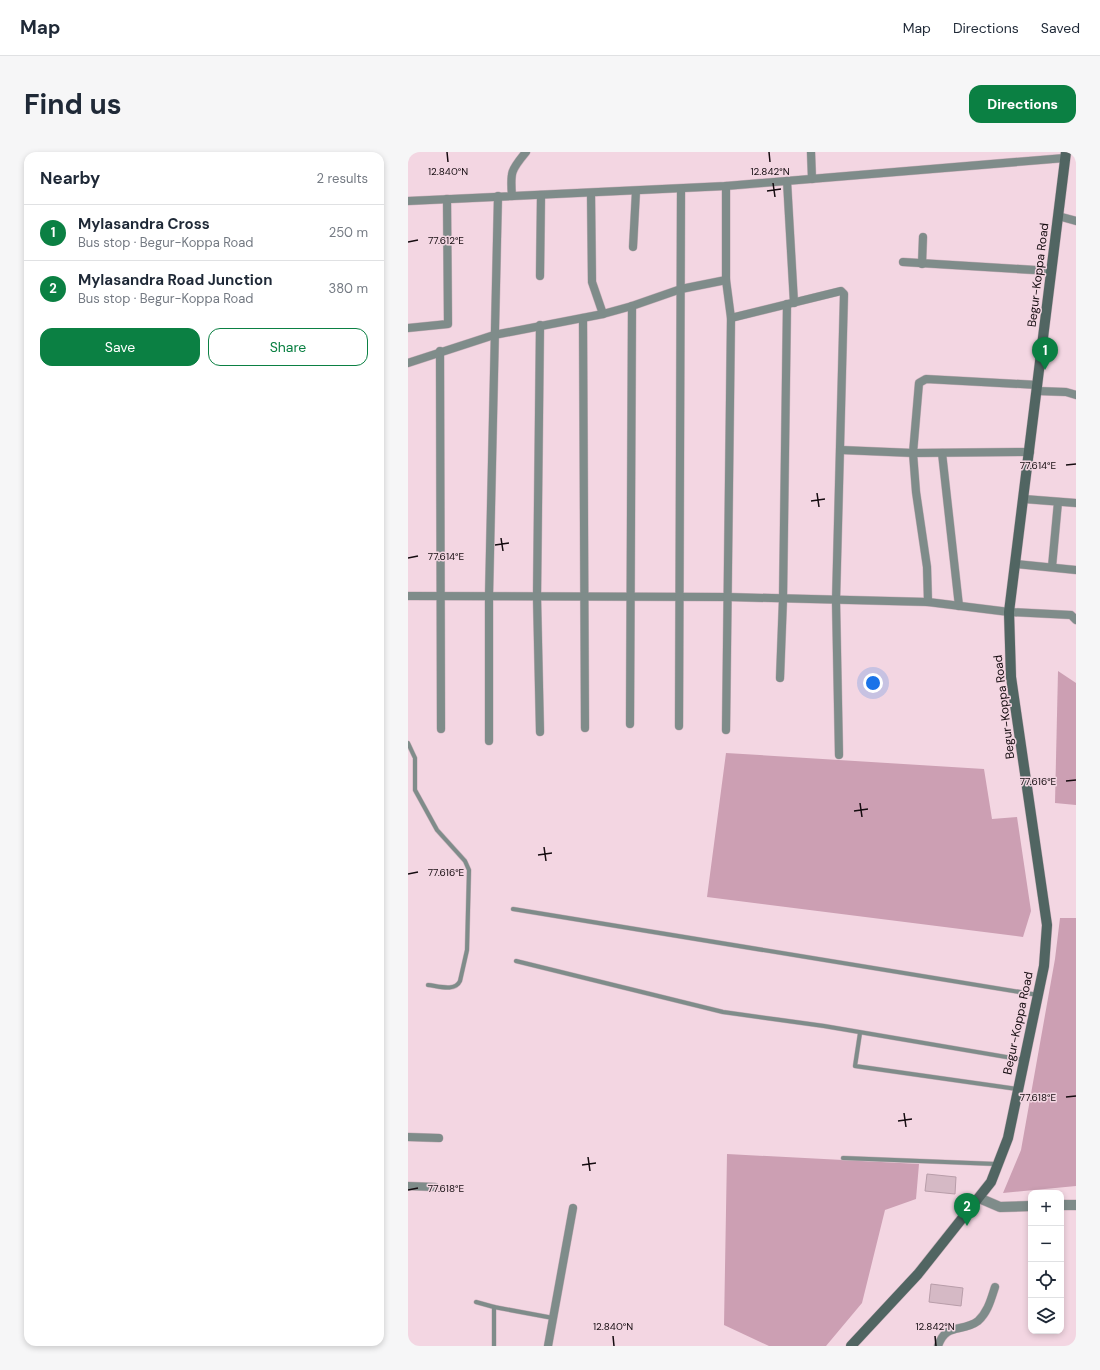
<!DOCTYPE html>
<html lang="en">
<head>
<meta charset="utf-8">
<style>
  :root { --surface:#fff; --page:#f6f6f7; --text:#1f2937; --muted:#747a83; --line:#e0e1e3; --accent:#0b8043 }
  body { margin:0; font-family:"DM Sans",sans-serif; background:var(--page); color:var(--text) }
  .controls { position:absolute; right:12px; bottom:12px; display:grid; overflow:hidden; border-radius:8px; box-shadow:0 2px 6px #0003 }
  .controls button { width:36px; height:36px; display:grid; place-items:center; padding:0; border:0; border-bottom:1px solid var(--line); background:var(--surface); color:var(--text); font:20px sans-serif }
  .you { position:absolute; left:465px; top:531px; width:14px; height:14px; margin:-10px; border:3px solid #fff; border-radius:50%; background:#1a73e8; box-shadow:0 0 0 6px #1a73e833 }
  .badge { display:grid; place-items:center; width:26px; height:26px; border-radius:50%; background:var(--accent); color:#fff; font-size:13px; font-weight:700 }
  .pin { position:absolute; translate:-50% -33px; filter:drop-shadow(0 1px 2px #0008) }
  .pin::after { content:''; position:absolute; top:21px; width:14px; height:12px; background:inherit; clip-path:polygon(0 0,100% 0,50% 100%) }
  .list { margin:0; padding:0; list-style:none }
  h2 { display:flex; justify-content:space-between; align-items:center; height:52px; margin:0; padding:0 16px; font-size:17px }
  h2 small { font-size:13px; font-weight:400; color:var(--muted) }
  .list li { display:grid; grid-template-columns:26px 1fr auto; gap:12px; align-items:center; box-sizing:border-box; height:56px; padding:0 16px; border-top:1px solid var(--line) }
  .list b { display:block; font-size:15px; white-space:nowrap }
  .list p { margin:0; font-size:13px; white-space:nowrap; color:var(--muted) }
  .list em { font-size:13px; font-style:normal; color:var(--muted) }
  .actions { display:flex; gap:8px; padding:12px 16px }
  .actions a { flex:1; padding:9px 0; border:1px solid var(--accent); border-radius:12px; text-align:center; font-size:14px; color:var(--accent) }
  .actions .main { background:var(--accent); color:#fff }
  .icon { flex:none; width:22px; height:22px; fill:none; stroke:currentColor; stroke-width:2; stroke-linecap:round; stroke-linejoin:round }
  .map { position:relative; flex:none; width:668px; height:1194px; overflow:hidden; border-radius:12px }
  header { display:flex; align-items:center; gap:24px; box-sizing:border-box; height:56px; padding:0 20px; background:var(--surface); border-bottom:1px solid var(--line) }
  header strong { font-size:19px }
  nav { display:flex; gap:22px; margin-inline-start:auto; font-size:14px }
  .intro { display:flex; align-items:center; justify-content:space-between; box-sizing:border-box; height:96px; padding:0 24px }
  h1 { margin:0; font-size:28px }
  .button { padding:10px 18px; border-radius:12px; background:var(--accent); color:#fff; font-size:14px; font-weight:700 }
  main { display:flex; gap:24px; padding:0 24px }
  aside { flex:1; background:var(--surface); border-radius:12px; box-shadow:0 2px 6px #0003 }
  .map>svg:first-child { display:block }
  .green { fill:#cc9fb3 }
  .building { fill:#d5b9c5; stroke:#b89da9 }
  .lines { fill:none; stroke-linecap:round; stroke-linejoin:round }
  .service-casing { stroke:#cbb2bc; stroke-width:5 }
  .minor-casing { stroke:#cbb2bc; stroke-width:9 }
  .tertiary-casing { stroke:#cbb2bc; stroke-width:11 }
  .secondary-casing { stroke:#cbb2bc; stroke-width:11 }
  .service { stroke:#7f8c8a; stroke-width:4 }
  .minor { stroke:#7f8c8a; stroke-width:8 }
  .tertiary { stroke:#7f8c8a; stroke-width:10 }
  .secondary { stroke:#516562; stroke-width:10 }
  .ticks { fill:none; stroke:#150c10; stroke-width:1.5 }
  .labels { text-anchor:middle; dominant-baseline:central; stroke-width:3; stroke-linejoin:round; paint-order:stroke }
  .street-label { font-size:12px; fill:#150c10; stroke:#f3d6e2 }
  .ticks-label { font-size:10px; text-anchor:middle; fill:#150c10; stroke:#f3d6e2; stroke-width:3; stroke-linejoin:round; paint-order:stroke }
</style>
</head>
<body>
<header>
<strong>Map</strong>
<nav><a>Map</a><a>Directions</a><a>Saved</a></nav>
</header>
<div class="intro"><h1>Find us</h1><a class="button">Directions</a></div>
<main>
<aside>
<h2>Nearby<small>2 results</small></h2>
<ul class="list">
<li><span class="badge">1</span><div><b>Mylasandra Cross</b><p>Bus stop · Begur-Koppa Road</p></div><em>250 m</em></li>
<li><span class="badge">2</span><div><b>Mylasandra Road Junction</b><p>Bus stop · Begur-Koppa Road</p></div><em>380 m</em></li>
</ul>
<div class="actions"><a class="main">Save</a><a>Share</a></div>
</aside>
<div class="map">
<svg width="668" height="1194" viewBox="0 0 668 1194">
  <rect width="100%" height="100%" fill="#f3d6e2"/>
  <g class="green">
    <path d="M650 519 668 531V653L647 651Z"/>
    <path d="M318 601 576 617 584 667 609 665 623 759 615 785 299 745Z"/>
    <path d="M652 766H668V1034L595 1041 613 998 647 807Z"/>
    <path d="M319 1002 511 1012 508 1047 477 1058 454 1151 418 1194H361L316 1173Z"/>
  </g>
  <g class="building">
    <path d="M519 1022 548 1025 547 1042 517 1039Z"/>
    <path d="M523 1132 555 1136 553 1154 521 1150Z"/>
  </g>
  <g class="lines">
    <defs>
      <g id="service">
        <path d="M0 591 7 606V638L29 678 57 709 61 718 59 798 52 829C47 840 30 834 20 833"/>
        <path d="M105 757 630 843"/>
        <path d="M108 809 315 860 416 874 616 908"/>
        <path d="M452 881 447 914 609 937"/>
        <path d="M435 1006 588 1012"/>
        <path d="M68 1150 86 1155V1194"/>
        <path d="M86 1155 145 1166"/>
      </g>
      <g id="minor">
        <path d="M403 0 404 27"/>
        <path d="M379 29 386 151"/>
        <path d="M318 34V128L323 166 433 139 436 142 428 449 431 603"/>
        <path d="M183 41 184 130 195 162"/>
        <path d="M104 44C102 20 103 18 118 0"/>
        <path d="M0 49 318 34 657 6"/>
        <path d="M650 64 668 69"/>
        <path d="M225 95 228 39"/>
        <path d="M495 110 643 119"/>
        <path d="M514 112 515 85"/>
        <path d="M132 124 133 43"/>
        <path d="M175 166 177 576"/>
        <path d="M132 173 129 445 132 580"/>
        <path d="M0 176 40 172 39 47"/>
        <path d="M32 199 33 577"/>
        <path d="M0 211 86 183 195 162 224 154 273 137 318 128"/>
        <path d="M629 239 658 240 668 243"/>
        <path d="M433 298 505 301 622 300"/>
        <path d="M534 301 551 454"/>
        <path d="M616 347 668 351"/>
        <path d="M607 412 668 418"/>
        <path d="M644 415 650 350"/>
        <path d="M0 444 320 445 520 450 601 460 663 463 668 468"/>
        <path d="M520 450 519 415 508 340 505 301 511 231 518 227 630 233"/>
        <path d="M372 526 375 447 379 152"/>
        <path d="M222 572 224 154"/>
        <path d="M271 574 273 37"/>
        <path d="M318 578 323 166"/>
        <path d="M81 589V444L90 44"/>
        <path d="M0 985 31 986"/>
        <path d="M0 1034 27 1035"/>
        <path d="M140 1194 165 1056"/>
        <path d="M530 1194C538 1170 554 1181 570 1169 580 1160 583 1147 587 1135"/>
      </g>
      <g id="tertiary">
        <path d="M571 1046 592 1055 623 1054"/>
        <path d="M653 1053H668"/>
      </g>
      <path id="secondary" d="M443 1194 510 1122 583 1030 600 986 636 814 639 773 603 525 601 460 658 0"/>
    </defs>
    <use href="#service" class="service-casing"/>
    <use href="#minor" class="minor-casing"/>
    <use href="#tertiary" class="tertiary-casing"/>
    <use href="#secondary" class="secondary-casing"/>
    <use href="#service" class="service"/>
    <use href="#minor" class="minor"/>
    <use href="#tertiary" class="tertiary"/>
    <use href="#secondary" class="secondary"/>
  </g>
  <path class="ticks" d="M39 0 40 10M361 0 362 10M365 31 367 45M359 39 373 37M0 90 10 88M658 313 668 312M409 341 411 355M403 349 417 347M93 386 95 399M87 393 101 391M0 406 10 404M658 629 668 628M452 651 454 665M446 659 460 657M136 695 138 709M130 703 144 701M0 722 10 720M658 945 668 944M496 961 498 975M490 969 504 967M180 1005 182 1019M174 1013 188 1011M0 1038 10 1036M205 1184 206 1194M527 1184 528 1194"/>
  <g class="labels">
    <g class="street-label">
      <text transform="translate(630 123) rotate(-83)">Begur-Koppa Road</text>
      <text transform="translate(596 555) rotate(-97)">Begur-Koppa Road</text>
      <text transform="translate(610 871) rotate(-78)">Begur-Koppa Road</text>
    </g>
  </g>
  <g class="ticks-label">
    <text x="40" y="23">12.840°N</text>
    <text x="362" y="23">12.842°N</text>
    <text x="38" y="92">77.612°E</text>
    <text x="630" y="317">77.614°E</text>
    <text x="38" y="408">77.614°E</text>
    <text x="630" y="633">77.616°E</text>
    <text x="38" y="724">77.616°E</text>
    <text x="630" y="949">77.618°E</text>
    <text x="38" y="1040">77.618°E</text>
    <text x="205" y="1178">12.840°N</text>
    <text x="527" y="1178">12.842°N</text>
  </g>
</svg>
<div class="controls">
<button>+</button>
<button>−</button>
<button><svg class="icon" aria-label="locate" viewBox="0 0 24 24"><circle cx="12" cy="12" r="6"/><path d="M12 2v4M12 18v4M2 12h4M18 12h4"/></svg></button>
<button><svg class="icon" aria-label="layers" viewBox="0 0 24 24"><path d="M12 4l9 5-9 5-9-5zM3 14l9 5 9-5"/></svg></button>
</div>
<div class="you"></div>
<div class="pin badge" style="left:637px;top:218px">1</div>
<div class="pin badge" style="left:559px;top:1074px">2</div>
</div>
</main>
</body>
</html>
